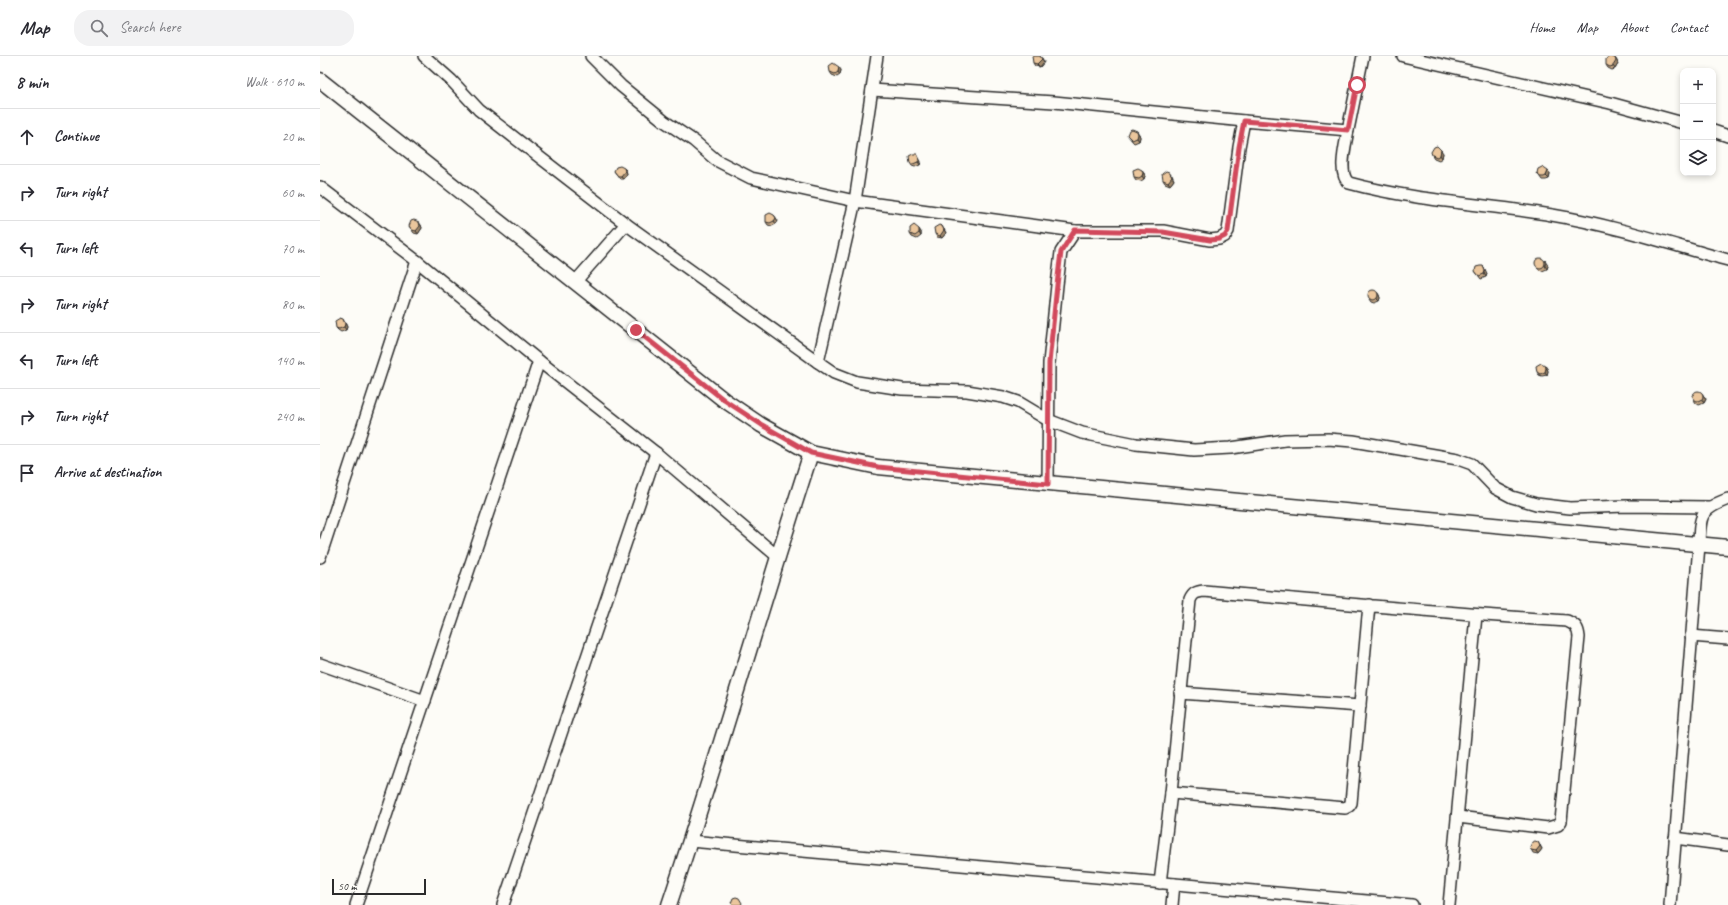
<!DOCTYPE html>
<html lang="en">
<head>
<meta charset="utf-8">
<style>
  :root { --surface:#fff; --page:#f2f2f3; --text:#2b2b33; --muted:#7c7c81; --line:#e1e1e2 }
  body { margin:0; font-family:Caveat,sans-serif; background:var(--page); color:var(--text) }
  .controls { position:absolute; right:12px; top:12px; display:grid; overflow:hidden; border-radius:8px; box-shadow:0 2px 6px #0003 }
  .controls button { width:36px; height:36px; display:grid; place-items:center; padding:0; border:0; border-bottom:1px solid var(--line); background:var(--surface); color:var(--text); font:20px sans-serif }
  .scale { position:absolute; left:12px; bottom:10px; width:94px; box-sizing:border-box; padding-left:4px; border:2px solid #2b2b2b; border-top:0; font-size:11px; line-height:14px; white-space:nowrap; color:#2b2b2b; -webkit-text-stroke:3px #fdfcf7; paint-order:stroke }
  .stop { position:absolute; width:12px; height:12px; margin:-9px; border:3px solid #d1495b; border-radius:50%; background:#fff }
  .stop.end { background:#d1495b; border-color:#fff; box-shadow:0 1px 4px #0008 }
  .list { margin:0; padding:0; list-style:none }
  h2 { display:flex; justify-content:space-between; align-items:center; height:52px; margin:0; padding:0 16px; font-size:17px }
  h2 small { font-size:13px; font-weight:400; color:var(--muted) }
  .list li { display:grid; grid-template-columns:26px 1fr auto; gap:12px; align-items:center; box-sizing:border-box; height:56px; padding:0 16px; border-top:1px solid var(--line) }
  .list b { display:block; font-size:15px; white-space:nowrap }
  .list em { font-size:13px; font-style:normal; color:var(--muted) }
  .icon { flex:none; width:22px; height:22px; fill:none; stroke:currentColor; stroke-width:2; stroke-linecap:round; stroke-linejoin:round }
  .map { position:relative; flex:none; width:1408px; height:849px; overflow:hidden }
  header { display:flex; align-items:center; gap:24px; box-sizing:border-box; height:56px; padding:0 20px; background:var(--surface); border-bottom:1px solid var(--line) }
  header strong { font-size:19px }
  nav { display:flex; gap:22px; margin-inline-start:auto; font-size:14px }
  .search { width:280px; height:36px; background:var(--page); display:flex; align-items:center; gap:10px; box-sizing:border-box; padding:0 14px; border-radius:16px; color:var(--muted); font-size:15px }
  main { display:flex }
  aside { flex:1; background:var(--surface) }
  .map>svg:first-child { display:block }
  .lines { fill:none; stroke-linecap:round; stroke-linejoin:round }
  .minor-casing { stroke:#2b2b2b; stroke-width:14 }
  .tertiary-casing { stroke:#2b2b2b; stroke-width:17 }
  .minor { stroke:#fdfcf7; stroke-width:11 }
  .tertiary { stroke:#fdfcf7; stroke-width:14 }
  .wall { fill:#caaa86; stroke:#2b2b2b }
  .shaded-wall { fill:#a48b6d; stroke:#2b2b2b }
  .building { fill:#ebc69c; stroke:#2b2b2b }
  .route { stroke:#d1495b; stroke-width:5 }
</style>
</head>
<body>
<header>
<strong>Map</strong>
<div class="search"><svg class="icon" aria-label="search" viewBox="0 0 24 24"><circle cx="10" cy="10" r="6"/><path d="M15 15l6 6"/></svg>Search here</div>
<nav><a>Home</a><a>Map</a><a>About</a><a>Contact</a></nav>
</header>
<main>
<aside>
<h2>8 min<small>Walk · 610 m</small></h2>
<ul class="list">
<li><svg class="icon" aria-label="ahead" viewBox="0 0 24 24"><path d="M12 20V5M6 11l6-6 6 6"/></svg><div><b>Continue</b></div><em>20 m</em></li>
<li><svg class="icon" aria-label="right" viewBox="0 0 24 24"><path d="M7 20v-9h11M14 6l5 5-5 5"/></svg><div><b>Turn right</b></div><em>60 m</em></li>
<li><svg class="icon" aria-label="left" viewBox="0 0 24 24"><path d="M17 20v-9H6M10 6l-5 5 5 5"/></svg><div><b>Turn left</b></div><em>70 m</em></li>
<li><svg class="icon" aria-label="right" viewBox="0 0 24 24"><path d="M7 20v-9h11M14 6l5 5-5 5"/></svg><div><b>Turn right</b></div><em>80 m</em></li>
<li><svg class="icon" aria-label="left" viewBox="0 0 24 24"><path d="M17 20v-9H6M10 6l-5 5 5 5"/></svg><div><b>Turn left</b></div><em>140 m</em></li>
<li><svg class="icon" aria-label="right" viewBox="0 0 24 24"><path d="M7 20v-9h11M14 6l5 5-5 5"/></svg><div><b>Turn right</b></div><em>240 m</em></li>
<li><svg class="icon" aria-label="arrive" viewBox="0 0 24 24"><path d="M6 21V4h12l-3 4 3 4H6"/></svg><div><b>Arrive at destination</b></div></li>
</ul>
</aside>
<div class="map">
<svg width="1408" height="849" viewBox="0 0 1408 849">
  <rect width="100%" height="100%" fill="#fdfcf7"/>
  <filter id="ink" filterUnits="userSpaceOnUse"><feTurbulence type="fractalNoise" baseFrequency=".025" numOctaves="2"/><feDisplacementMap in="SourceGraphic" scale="8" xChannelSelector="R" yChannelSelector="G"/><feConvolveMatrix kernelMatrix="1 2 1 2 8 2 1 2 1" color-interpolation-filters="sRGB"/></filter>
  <g filter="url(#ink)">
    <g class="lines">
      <defs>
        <g id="minor">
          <path d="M104 0 131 24 159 54 209 93 306 168 498 306"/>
          <path d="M271 0 301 30 344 65 374 85 396 104 431 122 535 145 755 175"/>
          <path d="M557 0 535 145 498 306 514 317 537 326 582 333 647 335 683 341 698 346 728 364 762 377 816 388 874 394 911 392 965 384 1008 383 1033 385 1138 403 1152 408 1175 432 1192 441 1216 448 1250 452 1306 450 1389 451"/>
          <path d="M1083 0 1290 47 1363 67"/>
          <path d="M552 34 734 46 924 65"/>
          <path d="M1028 74 1043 0"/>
          <path d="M1393 75 1408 80"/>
          <path d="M0 131 97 205 219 305 336 397 457 500"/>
          <path d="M255 226 306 168"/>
          <path d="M728 428 729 307 737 229 741 196 755 175H843L890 184 899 183 905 180 908 175 919 91 924 65 1028 74C1026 87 1017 118 1029 127 1095 145 1165 148 1232 159 1292 169 1350 188 1408 204"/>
          <path d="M0 501 97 205"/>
          <path d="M1049 549 1031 747 1029 750 1025 752 851 737 870 544C873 537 876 536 884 535 1005 546 1126 557 1247 565 1256 569 1258 572 1259 581L1241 765 1238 769 1228 772 1138 761"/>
          <path d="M1371 580 1408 583"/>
          <path d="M0 608 105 645"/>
          <path d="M860 637 1040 650"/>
          <path d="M1355 782 1408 789"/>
          <path d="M370 785 1092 849"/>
          <path d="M840 827 851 737"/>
          <path d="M36 849 219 305"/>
          <path d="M183 849 336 397"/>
          <path d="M852 849 854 828"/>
          <path d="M1129 849 1156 559"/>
          <path d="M1350 849 1379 489C1380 460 1379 454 1408 443"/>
        </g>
        <g id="tertiary">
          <path d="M0 24 404 344 441 369 491 397 558 411 1408 491"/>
          <path d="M349 849C399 700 442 547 491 397"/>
        </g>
      </defs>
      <use href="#minor" class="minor-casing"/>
      <use href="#tertiary" class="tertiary-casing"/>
      <use href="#minor" class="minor"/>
      <use href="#tertiary" class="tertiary"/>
    </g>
    <g class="wall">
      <path d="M722 2 724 6 720 11 715 10 713 7Z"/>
      <path d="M1295 2 1297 5 1298 8 1295 13 1292 14 1288 12 1286 9Z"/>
      <path d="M521 14 520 19 517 21 512 19 510 16Z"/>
      <path d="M819 78 820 81 819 85 814 87 807 79Z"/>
      <path d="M1123 97 1122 102 1119 104 1114 102 1112 99Z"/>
      <path d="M597 98 601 106 600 109 595 111 592 110 590 107Z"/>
      <path d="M306 114 307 118 303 123H300L294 115Z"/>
      <path d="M824 117 825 120 824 123 821 125 816 124 814 121Z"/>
      <path d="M1217 117H1230L1229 123 1226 124H1222Z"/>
      <path d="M852 119 854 124 850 129 845 127 843 124Z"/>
      <path d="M454 159 458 165 456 168 452 170 448 169 446 166Z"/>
      <path d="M101 169 102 172 98 178 94 177 89 170Z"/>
      <path d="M624 173 626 177 622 182 617 181 615 178Z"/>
      <path d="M601 176V180L597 183 592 181 590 178Z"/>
      <path d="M1227 207 1228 210 1227 213 1222 215 1219 214 1217 211Z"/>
      <path d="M1165 213 1167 218 1166 221 1161 223 1155 215Z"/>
      <path d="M1057 236 1059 239 1060 242 1059 245 1054 247 1051 246 1049 243Z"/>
      <path d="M25 266 27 271 26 274 21 276 18 274 16 272Z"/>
      <path d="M1227 312 1228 315 1227 319 1222 320 1219 319 1217 316Z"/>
      <path d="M1381 336 1386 343 1384 347 1379 349 1376 347 1374 344Z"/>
      <path d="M1220 789 1222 793 1218 798 1213 797 1210 791Z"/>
    </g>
    <g class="shaded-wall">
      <path d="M720 0 724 6 720 11 717 8Z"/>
      <path d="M1295 2 1297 5 1298 8 1295 13 1293 10Z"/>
      <path d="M519 11 521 14 520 19 518 16Z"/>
      <path d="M817 75 819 78 820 81 819 85 817 82Z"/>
      <path d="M1121 94 1123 97 1122 102 1120 99Z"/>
      <path d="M597 98 601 106 600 109 598 106Z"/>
      <path d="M304 112 306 114 307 118 303 123 301 120Z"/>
      <path d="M822 114 825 120 824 123 822 120Z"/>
      <path d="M1228 115 1230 117 1229 123 1226 120Z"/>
      <path d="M849 116 854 124 850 129 848 126Z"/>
      <path d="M454 159 458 165 456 168 454 165Z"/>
      <path d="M99 166 101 169 102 172 98 178 96 175Z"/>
      <path d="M622 170 626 177 622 182 620 180Z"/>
      <path d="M599 173 601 176V180L599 177Z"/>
      <path d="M1225 204 1227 207 1228 210 1227 213 1225 210Z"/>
      <path d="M1163 210 1167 218 1166 221 1164 218Z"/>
      <path d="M1057 236 1059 239 1060 242 1059 245 1057 243Z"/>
      <path d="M23 263 27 271 26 274 24 271Z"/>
      <path d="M1225 309 1228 315 1227 319 1225 316Z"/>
      <path d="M1381 336 1386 343 1384 347 1382 344Z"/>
      <path d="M1218 786 1222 793 1218 798 1216 795Z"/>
    </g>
    <g class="building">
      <path d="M712 0H720L722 3 717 8 713 7Z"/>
      <path d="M1290 0 1295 2 1296 5 1293 10 1290 11 1286 9V3Z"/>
      <path d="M513 7 519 11 518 16 515 18 510 16 509 10Z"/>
      <path d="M812 73 817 75 818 78 817 82 812 84 807 79 809 74Z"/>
      <path d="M1117 90 1121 94 1120 99 1117 101 1112 99 1111 96 1114 91Z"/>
      <path d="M593 98H597L599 103 598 106 593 108 590 107 589 100Z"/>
      <path d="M300 110 304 112 305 115 301 120H298L294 115 296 111Z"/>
      <path d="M1222 111 1228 115 1226 120 1224 121H1220L1217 117 1218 113Z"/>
      <path d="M818 112 822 114 823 117 822 120 819 122 814 121 813 114Z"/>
      <path d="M846 115 849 116 852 121 848 126 843 124 842 118Z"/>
      <path d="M450 157 454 159 456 162 454 165 450 167 446 166V159Z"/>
      <path d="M94 164 99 166 100 170 96 175 92 174 89 170 91 165Z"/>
      <path d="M594 169 599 173V177L595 180 590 178V172Z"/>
      <path d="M619 169 622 170 624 174 620 180 615 178 614 172Z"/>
      <circle cx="1220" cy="207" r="5"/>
      <path d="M1160 210H1163L1165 215 1164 218 1159 220 1155 215 1156 211Z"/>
      <circle cx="1053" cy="239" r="5"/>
      <path d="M20 262 23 263 25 268 24 271 19 273 16 272 15 265Z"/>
      <path d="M1221 307 1225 309 1226 312 1225 316 1220 318 1217 316 1216 310Z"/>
      <circle cx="1378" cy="340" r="5"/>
      <path d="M1215 785 1218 786 1220 790 1216 795 1211 794 1210 791 1212 786Z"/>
      <path d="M416 841 419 842 422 847 421 849H413L411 847 413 842Z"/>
    </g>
  </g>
  <g class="lines" filter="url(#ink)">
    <path class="route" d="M316 274 404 344 442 369 491 397 558 411 728 428 729 307 737 229 741 196 755 174 843 176 890 184 899 183 905 180 908 175 919 91 924 65 1028 74 1037 29"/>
  </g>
</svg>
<div class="controls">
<button>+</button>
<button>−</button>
<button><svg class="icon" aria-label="layers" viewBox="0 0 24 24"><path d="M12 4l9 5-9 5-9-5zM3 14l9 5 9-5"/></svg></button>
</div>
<div class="scale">50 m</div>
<div class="stop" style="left:1037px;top:29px"></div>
<div class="stop end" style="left:316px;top:274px"></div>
</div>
</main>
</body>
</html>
